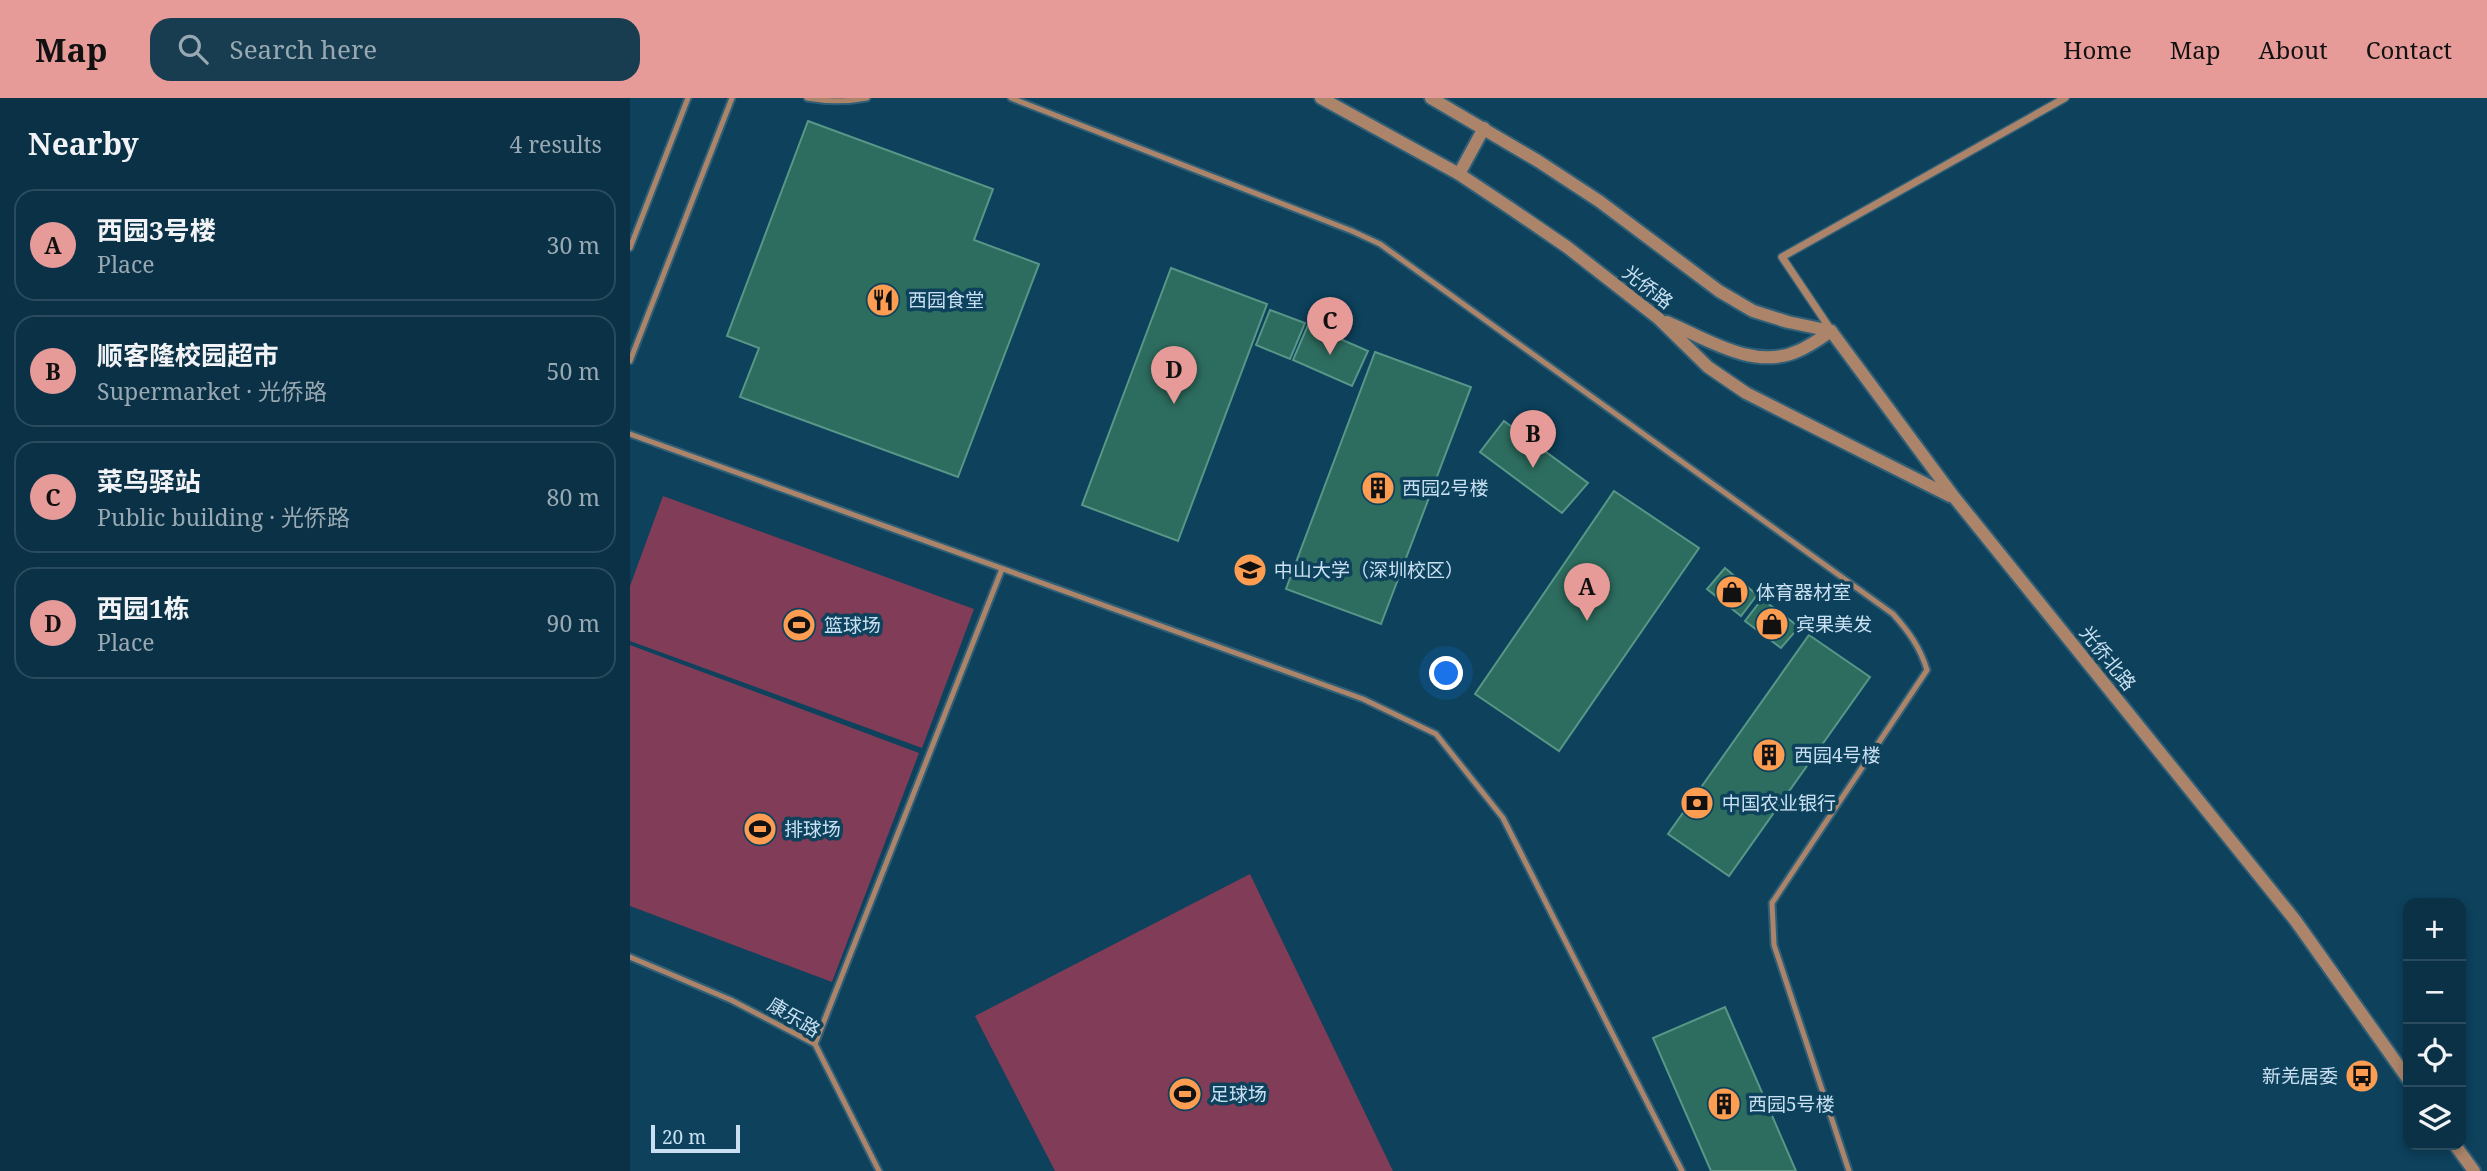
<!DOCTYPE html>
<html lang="en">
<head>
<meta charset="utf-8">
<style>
  :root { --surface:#0a3145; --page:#183d50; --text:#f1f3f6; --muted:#99a9b3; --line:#2a4c5e; --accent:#e69b98 }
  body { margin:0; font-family:"Noto Serif","Noto Sans SC",serif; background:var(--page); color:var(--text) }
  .controls { position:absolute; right:21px; bottom:21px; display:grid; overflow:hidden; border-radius:14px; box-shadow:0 4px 10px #0003 }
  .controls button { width:63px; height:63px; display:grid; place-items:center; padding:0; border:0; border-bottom:2px solid var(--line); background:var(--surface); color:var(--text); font:35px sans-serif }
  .scale { position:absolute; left:21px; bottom:18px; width:89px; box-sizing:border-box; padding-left:7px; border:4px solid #c8e0f1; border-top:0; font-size:19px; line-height:24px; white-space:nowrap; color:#c8e0f1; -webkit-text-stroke:5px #0d415c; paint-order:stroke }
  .you { position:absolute; left:817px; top:576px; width:24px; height:24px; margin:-18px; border:5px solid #fff; border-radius:50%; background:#1a73e8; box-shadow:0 0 0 10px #1a73e833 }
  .badge { display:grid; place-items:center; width:46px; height:46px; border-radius:50%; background:var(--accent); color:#111; font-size:23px; font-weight:700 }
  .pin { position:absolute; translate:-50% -58px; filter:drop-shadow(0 2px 4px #0008) }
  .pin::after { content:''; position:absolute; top:37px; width:24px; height:21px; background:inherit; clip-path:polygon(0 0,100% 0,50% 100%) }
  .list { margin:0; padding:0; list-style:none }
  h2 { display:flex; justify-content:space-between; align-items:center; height:91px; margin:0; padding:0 28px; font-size:30px }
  h2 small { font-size:23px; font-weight:400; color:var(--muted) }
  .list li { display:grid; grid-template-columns:46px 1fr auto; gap:21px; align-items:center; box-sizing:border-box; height:112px; margin:0 14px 14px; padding:0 14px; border:2px solid var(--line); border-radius:21px }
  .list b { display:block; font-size:26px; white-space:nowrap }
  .list p { margin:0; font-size:23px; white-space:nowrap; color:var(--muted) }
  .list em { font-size:23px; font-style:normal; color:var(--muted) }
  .icon { flex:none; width:38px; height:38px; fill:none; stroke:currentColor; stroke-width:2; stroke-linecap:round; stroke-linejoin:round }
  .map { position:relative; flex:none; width:1857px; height:1073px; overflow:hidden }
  header { display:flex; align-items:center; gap:42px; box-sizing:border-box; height:98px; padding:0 35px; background:var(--accent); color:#111 }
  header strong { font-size:33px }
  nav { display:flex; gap:38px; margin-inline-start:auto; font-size:24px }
  .search { width:490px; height:63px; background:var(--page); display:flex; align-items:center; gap:18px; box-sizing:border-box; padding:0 24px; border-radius:21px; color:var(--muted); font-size:26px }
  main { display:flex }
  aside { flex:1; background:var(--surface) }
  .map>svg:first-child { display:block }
  .green { fill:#813c57 }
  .building { fill:#2d6d5f; stroke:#589788; stroke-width:2 }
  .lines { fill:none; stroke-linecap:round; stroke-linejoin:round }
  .service-casing { stroke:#2f5e77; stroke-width:9 }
  .minor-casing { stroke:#2f5e77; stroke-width:10 }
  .tertiary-casing { stroke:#2f5e77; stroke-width:16 }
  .service { stroke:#ab8469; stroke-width:5 }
  .minor { stroke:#ab8469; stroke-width:7 }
  .tertiary { stroke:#ab8469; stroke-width:12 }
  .labels { text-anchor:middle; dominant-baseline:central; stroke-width:7; stroke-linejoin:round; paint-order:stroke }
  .street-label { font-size:19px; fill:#c8e0f1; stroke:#0d415c }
  .poi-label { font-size:19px; fill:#c8e0f1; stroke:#0d415c; text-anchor:start }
</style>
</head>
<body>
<header>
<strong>Map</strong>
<div class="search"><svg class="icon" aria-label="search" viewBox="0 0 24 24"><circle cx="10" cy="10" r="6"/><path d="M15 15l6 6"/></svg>Search here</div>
<nav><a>Home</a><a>Map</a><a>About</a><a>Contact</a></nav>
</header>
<main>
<aside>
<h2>Nearby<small>4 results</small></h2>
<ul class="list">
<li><span class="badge">A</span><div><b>西园3号楼</b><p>Place</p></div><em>30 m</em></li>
<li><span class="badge">B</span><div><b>顺客隆校园超市</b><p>Supermarket · 光侨路</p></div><em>50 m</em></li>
<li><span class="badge">C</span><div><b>菜鸟驿站</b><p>Public building · 光侨路</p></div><em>80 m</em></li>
<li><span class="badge">D</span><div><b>西园1栋</b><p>Place</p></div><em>90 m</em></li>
</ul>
</aside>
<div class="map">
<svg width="1857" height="1073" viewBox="0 0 1857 1073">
  <rect width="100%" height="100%" fill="#0d415c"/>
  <g class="green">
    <path d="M33 398 344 511 292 650 0 543V488Z"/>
    <path d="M0 547 289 655 202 884 0 808Z"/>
    <path d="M620 776 763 1073H425L345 918Z"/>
  </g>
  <g class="building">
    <path d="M178 23 363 91 344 142 409 166 328 379 110 299 129 250 97 238Z"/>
    <path d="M541 170 637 206 548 443 452 407Z"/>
    <path d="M640 212 675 225 660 261 626 247Z"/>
    <path d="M678 227 738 253 722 288 663 262Z"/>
    <path d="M745 254 841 289 751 526 656 491Z"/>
    <path d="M874 323 958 385 932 415 850 354Z"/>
    <path d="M984 393 1069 450 929 653 845 596Z"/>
    <path d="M1095 470 1127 497 1111 518 1077 491Z"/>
    <path d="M1132 501 1169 529 1151 550 1115 523Z"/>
    <path d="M1179 537 1240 579 1099 778 1038 736Z"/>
    <path d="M1095 909 1166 1073H1081L1023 940Z"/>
  </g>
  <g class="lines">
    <defs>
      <g id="service">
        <path d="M177 0C199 4 216 4 237 0"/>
        <path d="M381 0 722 133 750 146 1263 516C1279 534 1290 549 1297 572L1142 805 1144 847 1219 1073"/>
        <path d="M0 150 58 0"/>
        <path d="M0 263 102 0"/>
        <path d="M0 336 733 601 806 636 873 720 1052 1073"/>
        <path d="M0 859 101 902 185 946 249 1073"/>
        <path d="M185 946 372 471"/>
      </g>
      <path id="minor" d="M1201 232 1152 159 1435 0"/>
      <g id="tertiary">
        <path d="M691 0 829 76 880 110 937 149 1028 220 1078 269 1116 295 1320 398"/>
        <path d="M801 0 908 63 969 103 1089 193 1123 213 1158 224 1201 233"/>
        <path d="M829 76 854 30"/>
        <path d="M1037 224C1077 241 1124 273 1168 253 1180 248 1191 240 1201 233"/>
        <path d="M1201 233 1324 399 1665 822 1778 981"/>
        <path d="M1825 1047 1844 1073"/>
      </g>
    </defs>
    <use href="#service" class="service-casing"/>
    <use href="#minor" class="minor-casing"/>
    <use href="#tertiary" class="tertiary-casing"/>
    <use href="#service" class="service"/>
    <use href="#minor" class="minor"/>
    <use href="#tertiary" class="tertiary"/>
  </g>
  <defs>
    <symbol id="restaurant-disc" viewBox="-11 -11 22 22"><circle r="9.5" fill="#fc9d52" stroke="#0d415c"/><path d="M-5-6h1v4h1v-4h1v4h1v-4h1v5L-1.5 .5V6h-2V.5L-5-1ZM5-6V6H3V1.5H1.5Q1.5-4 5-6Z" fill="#111"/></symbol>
    <symbol id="building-disc" viewBox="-11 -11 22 22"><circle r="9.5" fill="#fc9d52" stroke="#0d415c"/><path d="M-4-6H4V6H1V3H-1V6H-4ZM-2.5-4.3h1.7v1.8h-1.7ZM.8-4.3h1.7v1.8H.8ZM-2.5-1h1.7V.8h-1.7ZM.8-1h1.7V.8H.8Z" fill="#111"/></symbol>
    <symbol id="university-disc" viewBox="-11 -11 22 22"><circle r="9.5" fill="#fc9d52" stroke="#0d415c"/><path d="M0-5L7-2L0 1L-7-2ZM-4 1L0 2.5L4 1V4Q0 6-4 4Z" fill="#111"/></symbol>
    <symbol id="shop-disc" viewBox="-11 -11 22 22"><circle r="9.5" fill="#fc9d52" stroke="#0d415c"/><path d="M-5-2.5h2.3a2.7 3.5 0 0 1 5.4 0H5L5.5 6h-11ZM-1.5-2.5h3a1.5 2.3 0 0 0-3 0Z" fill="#111"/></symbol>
    <symbol id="stadium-disc" viewBox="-11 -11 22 22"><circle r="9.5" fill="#fc9d52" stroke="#0d415c"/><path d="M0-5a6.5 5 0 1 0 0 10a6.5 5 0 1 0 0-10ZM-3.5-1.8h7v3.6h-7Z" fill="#111"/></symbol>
    <symbol id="bank-disc" viewBox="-11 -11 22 22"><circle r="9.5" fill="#fc9d52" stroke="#0d415c"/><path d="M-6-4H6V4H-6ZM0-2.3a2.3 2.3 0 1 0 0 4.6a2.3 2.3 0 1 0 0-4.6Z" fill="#111"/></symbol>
    <symbol id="bus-disc" viewBox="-11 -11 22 22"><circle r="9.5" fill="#fc9d52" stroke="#0d415c"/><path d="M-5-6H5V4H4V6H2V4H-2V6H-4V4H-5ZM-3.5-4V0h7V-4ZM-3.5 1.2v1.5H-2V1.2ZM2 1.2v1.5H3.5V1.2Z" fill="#111"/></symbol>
  </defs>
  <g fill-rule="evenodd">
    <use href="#restaurant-disc" x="234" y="183" width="38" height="38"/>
    <use href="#building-disc" x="729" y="371" width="38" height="38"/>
    <use href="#university-disc" x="601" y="453" width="38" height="38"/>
    <use href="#shop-disc" x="1083" y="475" width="38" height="38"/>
    <use href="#shop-disc" x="1123" y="507" width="38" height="38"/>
    <use href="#stadium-disc" x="150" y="508" width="38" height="38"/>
    <use href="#building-disc" x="1120" y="638" width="38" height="38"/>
    <use href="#bank-disc" x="1048" y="686" width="38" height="38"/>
    <use href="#stadium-disc" x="111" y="712" width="38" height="38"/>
    <use href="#bus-disc" x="1713" y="959" width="38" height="38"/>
    <use href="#stadium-disc" x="536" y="977" width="38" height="38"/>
    <use href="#building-disc" x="1075" y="987" width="38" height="38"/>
  </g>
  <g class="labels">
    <g class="street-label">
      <text transform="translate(1018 189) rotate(38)">光侨路</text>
      <text transform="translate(1478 560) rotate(51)">光侨北路</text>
      <text transform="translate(164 919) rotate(31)">康乐路</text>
    </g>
    <g class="poi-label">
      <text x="278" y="202">西园食堂</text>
      <text x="772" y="390">西园2号楼</text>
      <text x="644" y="472">中山大学（深圳校区）</text>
      <text x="1126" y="494">体育器材室</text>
      <text x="1166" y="526">宾果美发</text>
      <text x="194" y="527">篮球场</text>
      <text x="1164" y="657">西园4号楼</text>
      <text x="1092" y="705">中国农业银行</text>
      <text x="154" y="731">排球场</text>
      <text x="1708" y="978" text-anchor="end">新羌居委</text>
      <text x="580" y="996">足球场</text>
      <text x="1118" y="1006">西园5号楼</text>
    </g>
  </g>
</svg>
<div class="controls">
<button>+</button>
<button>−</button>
<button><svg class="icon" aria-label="locate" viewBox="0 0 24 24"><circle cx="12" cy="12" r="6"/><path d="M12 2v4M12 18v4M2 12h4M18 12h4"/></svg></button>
<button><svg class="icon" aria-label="layers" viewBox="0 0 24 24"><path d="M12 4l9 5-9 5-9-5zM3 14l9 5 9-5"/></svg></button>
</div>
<div class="scale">20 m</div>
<div class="you"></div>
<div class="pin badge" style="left:957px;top:523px">A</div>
<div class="pin badge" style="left:903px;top:370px">B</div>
<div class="pin badge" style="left:700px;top:257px">C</div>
<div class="pin badge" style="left:544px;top:306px">D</div>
</div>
</main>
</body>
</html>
